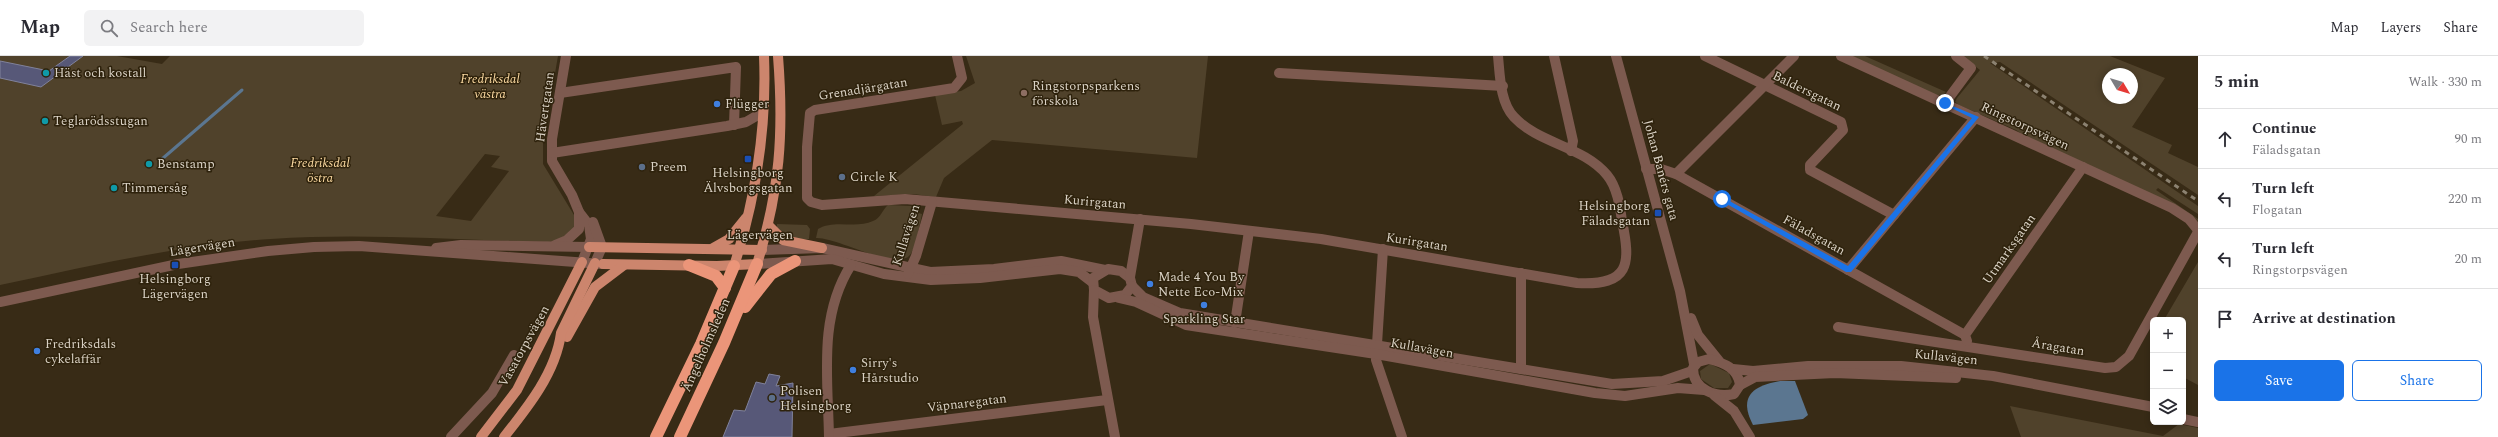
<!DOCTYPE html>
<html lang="en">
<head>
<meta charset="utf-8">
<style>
  :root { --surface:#fff; --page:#f2f2f3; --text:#2b2b33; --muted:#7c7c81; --line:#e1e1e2; --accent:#1a73e8 }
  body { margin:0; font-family:Spectral,serif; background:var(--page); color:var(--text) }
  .controls { position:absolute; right:12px; bottom:12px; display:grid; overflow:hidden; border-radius:6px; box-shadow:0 2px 6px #0003 }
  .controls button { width:36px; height:36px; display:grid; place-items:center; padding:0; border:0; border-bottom:1px solid var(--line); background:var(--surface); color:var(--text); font:20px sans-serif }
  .compass { position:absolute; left:2102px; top:12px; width:36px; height:36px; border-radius:50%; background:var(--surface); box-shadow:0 2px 6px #0003; rotate:128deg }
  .stop { position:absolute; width:12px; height:12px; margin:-9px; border:3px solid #1a73e8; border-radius:50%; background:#fff }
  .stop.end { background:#1a73e8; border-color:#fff; box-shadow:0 1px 4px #0008 }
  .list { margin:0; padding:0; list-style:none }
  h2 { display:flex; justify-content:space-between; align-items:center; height:52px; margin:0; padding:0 16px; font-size:17px }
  h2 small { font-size:13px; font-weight:400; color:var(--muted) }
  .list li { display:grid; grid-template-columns:26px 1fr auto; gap:12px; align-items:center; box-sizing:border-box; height:60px; padding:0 16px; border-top:1px solid var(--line) }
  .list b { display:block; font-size:15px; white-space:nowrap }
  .list p { margin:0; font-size:13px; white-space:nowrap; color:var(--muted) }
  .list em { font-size:13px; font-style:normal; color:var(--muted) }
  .actions { display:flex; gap:8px; padding:12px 16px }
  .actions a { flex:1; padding:9px 0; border:1px solid var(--accent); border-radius:6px; text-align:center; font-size:14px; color:var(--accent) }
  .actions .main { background:var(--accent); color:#fff }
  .icon { flex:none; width:22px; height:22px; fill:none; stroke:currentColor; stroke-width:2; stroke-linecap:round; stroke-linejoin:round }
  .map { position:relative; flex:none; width:2198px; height:381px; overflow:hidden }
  header { display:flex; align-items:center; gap:24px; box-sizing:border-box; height:56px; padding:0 20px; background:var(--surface); border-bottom:1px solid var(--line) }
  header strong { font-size:19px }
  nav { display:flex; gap:22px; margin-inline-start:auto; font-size:14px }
  .search { width:280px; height:36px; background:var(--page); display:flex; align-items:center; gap:10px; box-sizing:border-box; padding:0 14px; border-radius:6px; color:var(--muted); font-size:15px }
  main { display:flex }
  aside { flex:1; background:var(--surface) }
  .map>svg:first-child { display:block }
  .green { fill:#50422b; fill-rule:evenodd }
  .water { fill:#5b7690 }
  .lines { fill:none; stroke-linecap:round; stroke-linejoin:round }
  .stream { stroke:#5b7690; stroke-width:3 }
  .building { fill:#575878; stroke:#80829b }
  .minor { stroke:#7d5a4f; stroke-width:10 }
  .major { stroke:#cc856d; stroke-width:10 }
  .highway { stroke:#eb9579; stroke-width:12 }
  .rail { stroke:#8c8271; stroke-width:3; stroke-dasharray:5 5; stroke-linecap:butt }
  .route { fill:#1a73e8 }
  .culture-dot { fill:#0f9aa8; stroke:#2e220c; stroke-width:1.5 }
  .education-dot { fill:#8d6e63; stroke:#2e220c; stroke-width:1.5 }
  .shop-dot { fill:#3f7fe0; stroke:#2e220c; stroke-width:1.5 }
  .transit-dot { fill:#1a4fb4; stroke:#2e220c; stroke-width:1.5 }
  .service-dot { fill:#5c6f8a; stroke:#2e220c; stroke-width:1.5 }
  .labels { text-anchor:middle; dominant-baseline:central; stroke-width:3; stroke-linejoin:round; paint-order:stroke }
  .poi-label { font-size:13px; fill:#dad2c5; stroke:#2e220c; text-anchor:start }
  .park-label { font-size:13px; font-style:italic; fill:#fbd9a1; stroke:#2e220c }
  .street-label { font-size:13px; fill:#dad2c5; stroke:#2e220c }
</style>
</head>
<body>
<header>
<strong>Map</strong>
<div class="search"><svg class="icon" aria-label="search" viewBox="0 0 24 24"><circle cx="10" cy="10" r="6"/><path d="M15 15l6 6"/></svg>Search here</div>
<nav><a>Map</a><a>Layers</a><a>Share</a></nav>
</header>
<main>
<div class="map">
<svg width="2198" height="381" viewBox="0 0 2198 381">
  <rect width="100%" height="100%" fill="#382b16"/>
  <g class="green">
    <path d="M0 0H117L162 8 170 0H558L543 86V108L574 159V173L557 185 548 186C456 184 363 177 271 183 179 189 90 210 0 229ZM485 98 500 100 491 111 509 115 471 165 436 160Z"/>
    <path d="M966 0H1208L1197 102 992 84 944 122 936 141 913 138 874 140 963 68 962 65 942 69 935 39 961 35 975 27Z"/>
    <path d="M1849 0H1865L1946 36 1943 39 1937 40Z"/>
    <path d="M1962 0H2110L2165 22 2132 71 2172 89 2168 97 2198 111V139L2000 6 1990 7 2198 150V158L2158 132 2156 134 2198 163V165L2193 161 2026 81 2016 74 1959 49 1955 46 1957 42 1980 14ZM2108 18H2132V42H2108Z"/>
    <path d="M888 149 911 150 918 153V157L922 158C920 167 916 192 910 199 896 216 838 181 816 182L818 173C834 163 856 173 873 165 881 162 882 154 888 149Z"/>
    <path d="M777 168 807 169 810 173 809 183H788L777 173Z"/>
    <path d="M2198 206V329L2183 321V264H2164Z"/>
    <path d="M1710 308 1729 317 1732 326 1728 332H1714L1701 323 1700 315Z"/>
    <path d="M2010 350 2163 380 2179 368 2198 372V381H2021Z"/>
  </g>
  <path class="water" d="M1780 325H1795L1808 359 1803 363 1753 369C1738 340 1753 330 1780 325Z"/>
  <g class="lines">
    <path class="stream" d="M162 103 242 34"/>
  </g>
  <g class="building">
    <path d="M70 0H83L41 31 0 22V5L49 15Z"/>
    <path d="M769 318 780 320 776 330 793 327 792 381H723L734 354 745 355 756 326 765 328Z"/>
  </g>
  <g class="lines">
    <g class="minor">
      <path d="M566 0 552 83V105L572 139 579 156 589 169 591 183 582 206"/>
      <path d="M957 0 962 22 954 32 815 54 810 57 807 91V142L811 146 822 149 905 143 1191 168 1321 183 1577 227C1630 230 1631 208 1622 165 1620 150 1617 131 1607 119 1583 90 1539 88 1514 61 1500 46 1500 20 1498 0"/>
      <path d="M1554 0 1573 85 1571 95"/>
      <path d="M1616 0 1680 235 1694 308"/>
      <path d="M1705 0 1841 66 1843 74 1810 109V114L1894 159"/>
      <path d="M1841 0 2172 152 2189 163 2198 174"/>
      <path d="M1279 17 1503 30"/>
      <path d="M560 37 736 11 734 69"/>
      <path d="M1945 47 1971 12 1956 0"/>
      <path d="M552 97 727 70 746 66 763 56"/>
      <path d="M1646 113H1661L1676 118 1965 279"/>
      <path d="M1676 118 1794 0"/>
      <path d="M593 166 602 191 595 207"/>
      <path d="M555 189 567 184 579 173V156"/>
      <path d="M436 192 461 189 589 191"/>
      <path d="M1383 193 1376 304 1402 381"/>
      <path d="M762 194 822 192 930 216 994 213 1061 205 1105 214"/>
      <path d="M757 208 832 203 884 218 931 224 980 222 1060 213 1079 216 1092 226"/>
      <path d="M1108 213 1121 215 1130 222 1132 230 1125 239 1109 242 1094 234 1093 222Z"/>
      <path d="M1848 214 1976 61"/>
      <path d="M1521 217V313"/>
      <path d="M908 218 916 200 932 146"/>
      <path d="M1130 221 1140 163"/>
      <path d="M1132 230 1143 241 1180 257 1612 328 1663 325 1692 315"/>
      <path d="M1094 234 1093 261 1115 381"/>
      <path d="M1119 242 1136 246 1186 269 1376 298 1595 337 1625 340 1678 332 1704 334"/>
      <path d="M0 246 178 208 268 195 314 191 359 190 602 208"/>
      <path d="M1691 262 1698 279 1719 305"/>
      <path d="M1235 267 1249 175"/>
      <path d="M1838 271 2105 312 2116 311 2129 300 2198 176"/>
      <path d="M1967 285 1965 279 2083 111"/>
      <path d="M1709 303C1724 307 1738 312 1740 329L1734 338C1716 342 1693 334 1693 312L1698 306Z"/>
      <path d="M1733 313 1753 315 1808 310H1901L1993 320 2153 351"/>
      <path d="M1740 329 1755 321 1835 317 1956 322"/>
      <path d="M1714 339 1734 355 1750 381"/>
      <path d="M2183 363 2198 366"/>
      <path d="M829 378 1107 344"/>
      <path d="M451 381 492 337 514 299"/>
      <path d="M829 381C828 322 818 261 851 209"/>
    </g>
    <g class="major">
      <path d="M769 170 783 184 822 192"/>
      <path d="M589 191 762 194"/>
      <path d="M713 192 729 183 746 162"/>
      <path d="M603 208 717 210 757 208C780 134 784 77 778 0"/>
      <path d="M734 210C756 141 767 73 764 0"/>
      <path d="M567 281 595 231 624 209"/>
      <path d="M481 381 517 334 582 206"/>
      <path d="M504 381C528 351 556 316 561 277L595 207"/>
    </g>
    <g class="highway">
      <path d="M689 209 716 220 725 232"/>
      <path d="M745 251 771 218 795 205"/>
      <path d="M656 381 701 288 734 210"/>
      <path d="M680 381 724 287 757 208"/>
    </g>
    <path class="rail" d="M1984 0 2198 145"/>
  </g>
  <path class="route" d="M1943 46 1979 61 1851 216H1846L1718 143 1724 142 1848 210 1972 62 1943 48Z"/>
  <g class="culture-dot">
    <circle cx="46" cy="17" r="4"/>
    <circle cx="45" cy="65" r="4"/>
    <circle cx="149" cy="108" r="4"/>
    <circle cx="114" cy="132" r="4"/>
  </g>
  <circle class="education-dot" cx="1024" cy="37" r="4"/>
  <g class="shop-dot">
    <circle cx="717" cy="48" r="4"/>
    <circle cx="1150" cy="228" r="4"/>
    <circle cx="1204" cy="249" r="4"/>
    <circle cx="37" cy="295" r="4"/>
    <circle cx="853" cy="314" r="4"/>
  </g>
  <g class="transit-dot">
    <rect x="744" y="99" width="8" height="8" rx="2"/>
    <rect x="1654" y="153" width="8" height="8" rx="2"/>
    <rect x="171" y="205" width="8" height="8" rx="2"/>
  </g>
  <g class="service-dot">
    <circle cx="642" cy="111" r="4"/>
    <circle cx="842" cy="121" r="4"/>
    <circle cx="772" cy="342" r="4"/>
  </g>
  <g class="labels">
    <g class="poi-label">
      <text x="54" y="17">Häst och kostall</text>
      <text x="1032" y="30">Ringstorpsparkens<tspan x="1032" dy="15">förskola</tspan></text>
      <text x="725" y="48">Flügger</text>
      <text x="53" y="65">Teglarödsstugan</text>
      <text x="157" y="108">Benstamp</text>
      <text x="650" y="111">Preem</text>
      <text x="748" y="117" text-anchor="middle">Helsingborg<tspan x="748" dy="15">Älvsborgsgatan</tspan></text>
      <text x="850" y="121">Circle K</text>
      <text x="122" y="132">Timmersåg</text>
      <text x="1650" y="150" text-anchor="end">Helsingborg<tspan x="1650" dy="15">Fäladsgatan</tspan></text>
      <text x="1158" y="221">Made 4 You By<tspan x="1158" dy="15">Nette Eco-Mix</tspan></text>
      <text x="175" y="223" text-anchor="middle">Helsingborg<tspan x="175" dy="15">Lägervägen</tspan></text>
      <text x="1204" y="263" text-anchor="middle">Sparkling Star</text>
      <text x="45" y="288">Fredriksdals<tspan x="45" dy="15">cykelaffär</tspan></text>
      <text x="861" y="307">Sirry's<tspan x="861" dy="15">Hårstudio</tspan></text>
      <text x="780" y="335">Polisen<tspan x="780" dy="15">Helsingborg</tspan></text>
    </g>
    <g class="park-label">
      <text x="490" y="23">Fredriksdal<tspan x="490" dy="15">västra</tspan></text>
      <text x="320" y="107">Fredriksdal<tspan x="320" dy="15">östra</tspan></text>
    </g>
    <g class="street-label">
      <text transform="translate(863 33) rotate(-9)">Grenadjärgatan</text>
      <text transform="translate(1807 35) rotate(26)">Baldersgatan</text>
      <text transform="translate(545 51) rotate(-82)">Hävertgatan</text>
      <text transform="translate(2025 70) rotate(25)">Ringstorpsvägen</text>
      <text transform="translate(1661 114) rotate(75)">Johan Banérs gata</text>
      <text transform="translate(1095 146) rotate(5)">Kurirgatan</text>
      <text x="760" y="179">Lägervägen</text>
      <text transform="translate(906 179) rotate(-72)">Kullavägen</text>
      <text transform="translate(1814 179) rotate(29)">Fäladsgatan</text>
      <text transform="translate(1417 186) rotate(9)">Kurirgatan</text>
      <text transform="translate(202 191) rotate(-9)">Lägervägen</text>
      <text transform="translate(2009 193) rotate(-55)">Utmarksgatan</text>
      <text transform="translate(706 289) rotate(-66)">Ängelholmsleden</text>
      <text transform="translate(524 290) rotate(-61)">Vasatorpsvägen</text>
      <text transform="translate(2058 291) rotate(9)">Åragatan</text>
      <text transform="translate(1422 292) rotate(10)">Kullavägen</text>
      <text transform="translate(1946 301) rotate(6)">Kullavägen</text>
      <text transform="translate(967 347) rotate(-7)">Väpnaregatan</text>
    </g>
  </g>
</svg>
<div class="controls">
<button>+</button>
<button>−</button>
<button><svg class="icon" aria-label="layers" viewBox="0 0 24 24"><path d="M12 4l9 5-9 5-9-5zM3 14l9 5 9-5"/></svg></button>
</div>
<svg class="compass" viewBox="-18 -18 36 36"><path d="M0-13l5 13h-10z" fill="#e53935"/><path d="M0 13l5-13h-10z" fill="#7c7c81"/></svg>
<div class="stop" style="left:1722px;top:143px"></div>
<div class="stop end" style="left:1945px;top:47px"></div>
</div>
<aside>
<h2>5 min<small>Walk · 330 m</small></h2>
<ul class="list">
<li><svg class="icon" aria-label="ahead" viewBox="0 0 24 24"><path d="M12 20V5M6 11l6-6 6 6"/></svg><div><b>Continue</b><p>Fäladsgatan</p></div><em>90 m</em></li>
<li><svg class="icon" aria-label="left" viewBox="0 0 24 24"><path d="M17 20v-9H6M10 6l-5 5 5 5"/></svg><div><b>Turn left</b><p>Flogatan</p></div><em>220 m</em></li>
<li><svg class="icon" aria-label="left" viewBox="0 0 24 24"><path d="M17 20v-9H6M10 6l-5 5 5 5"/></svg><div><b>Turn left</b><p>Ringstorpsvägen</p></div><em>20 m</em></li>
<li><svg class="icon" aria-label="arrive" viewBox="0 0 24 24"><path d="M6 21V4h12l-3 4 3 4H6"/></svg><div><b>Arrive at destination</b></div></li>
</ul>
<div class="actions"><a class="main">Save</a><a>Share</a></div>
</aside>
</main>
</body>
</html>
